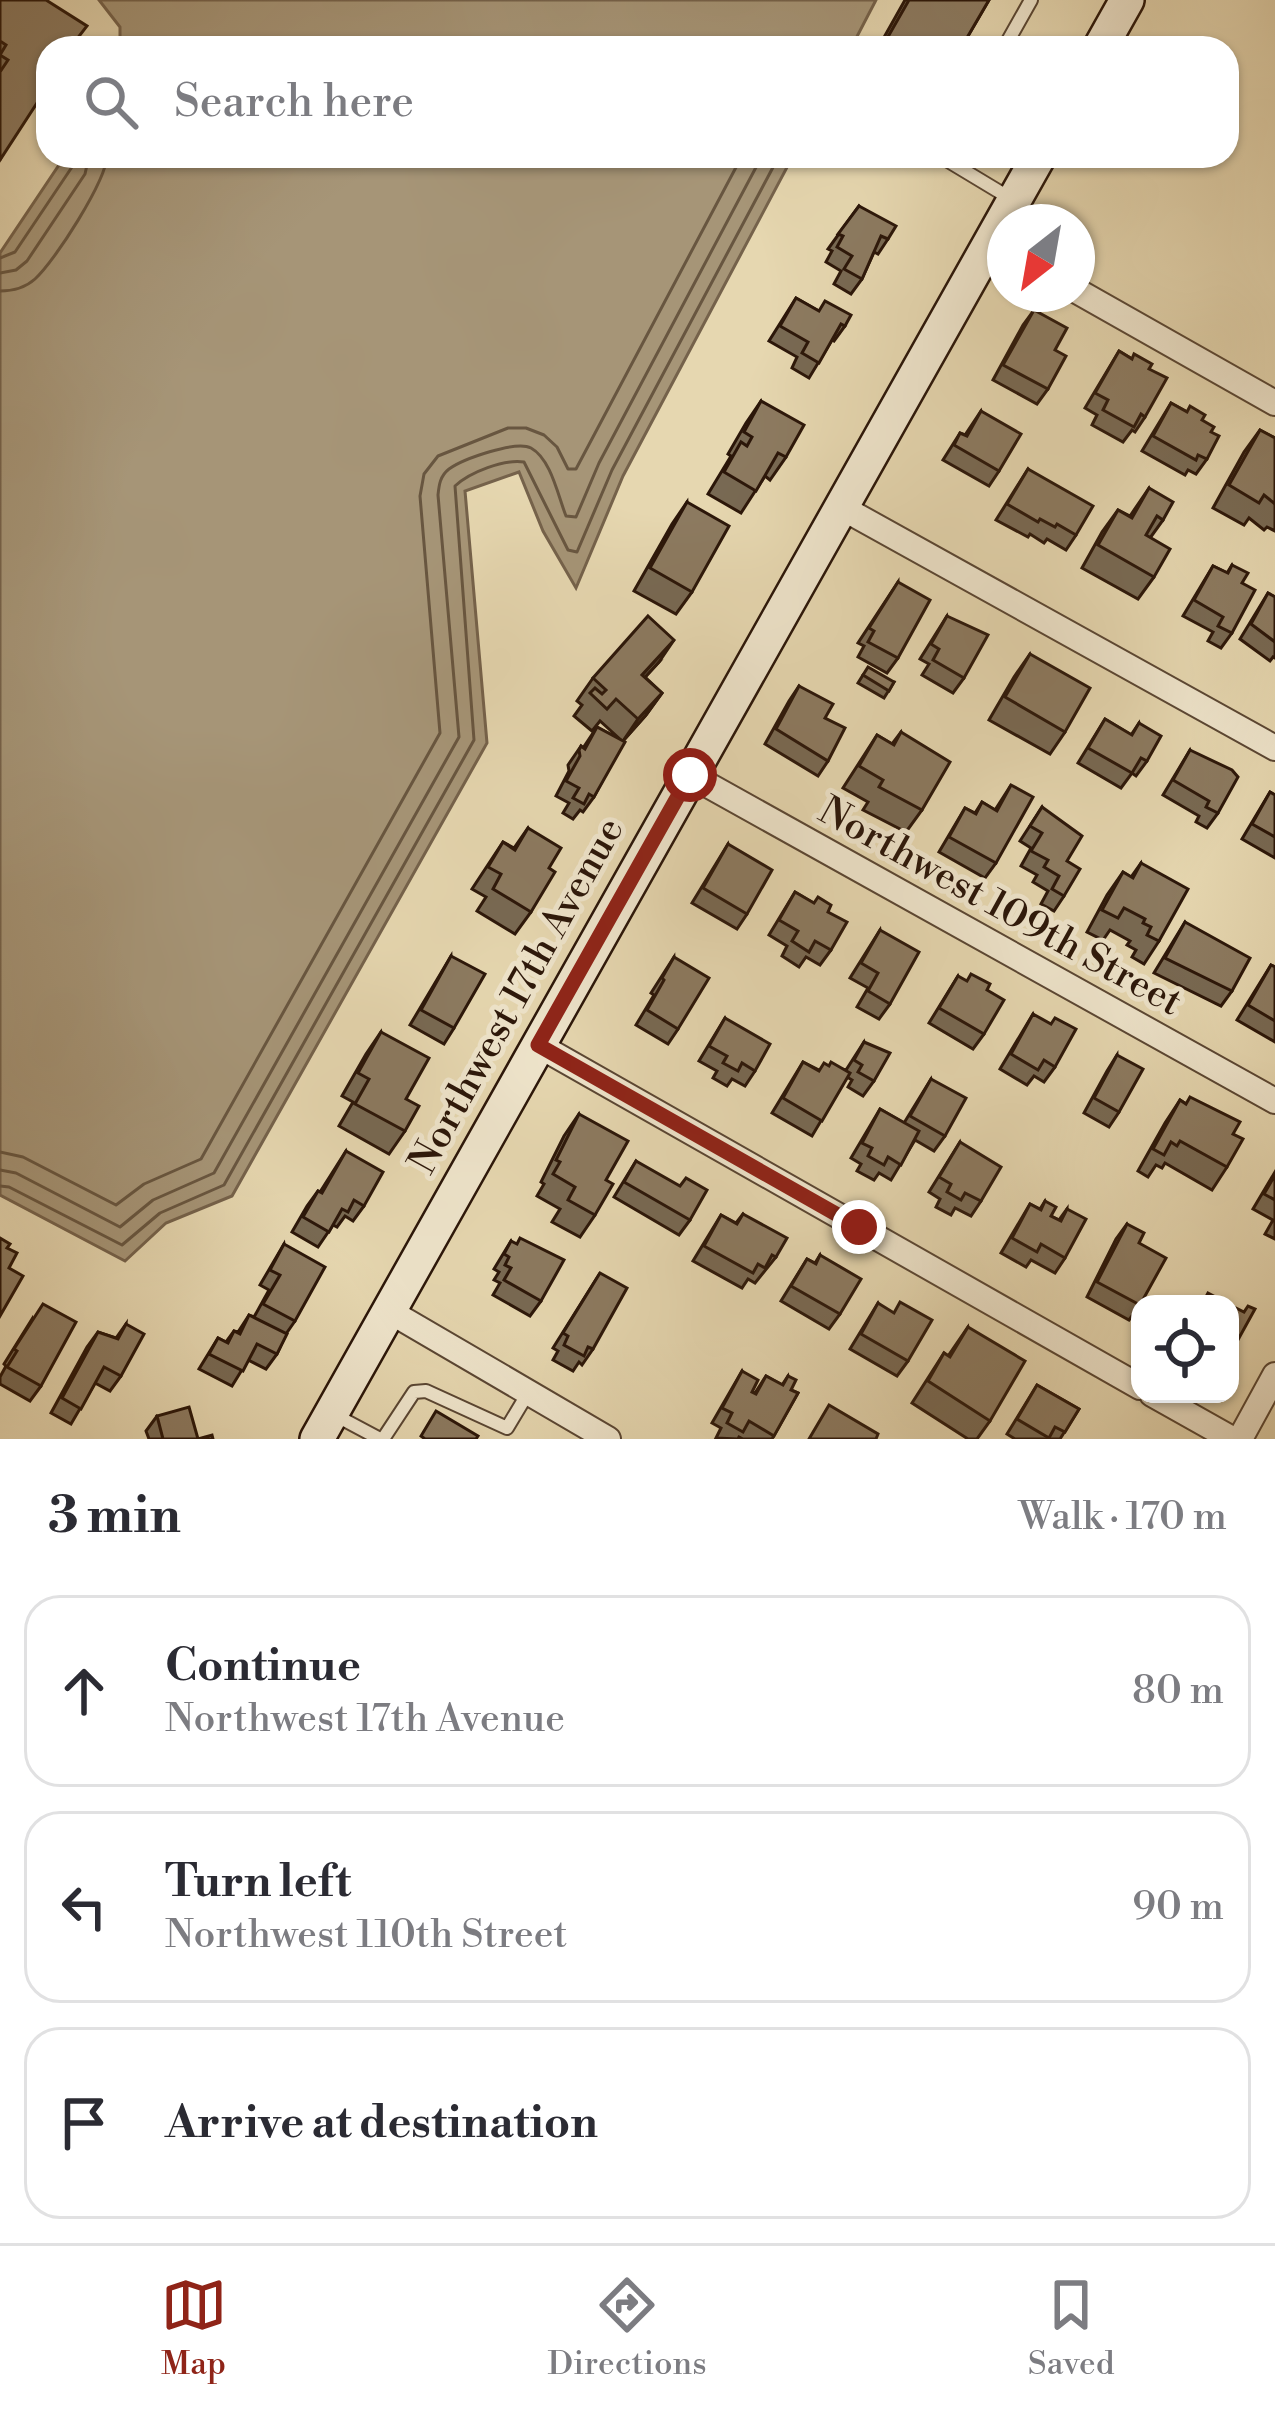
<!DOCTYPE html>
<html lang="en">
<head>
<meta charset="utf-8">
<style>
  :root { --surface:#fff; --page:#f2f2f3; --text:#2b2b33; --muted:#7c7c81; --line:#e1e1e2; --accent:#8f2418 }
  body { margin:0; font-family:"Libre Bodoni",serif; background:var(--page); color:var(--text) }
  .controls { position:absolute; right:36px; bottom:36px; display:grid; overflow:hidden; border-radius:24px; box-shadow:0 3px 9px #0004 }
  .controls button { width:108px; height:108px; display:grid; place-items:center; padding:0; border:0; border-bottom:3px solid var(--line); background:var(--surface); color:var(--text); font:60px sans-serif }
  .compass { position:absolute; left:987px; top:204px; width:108px; height:108px; border-radius:50%; background:var(--surface); box-shadow:0 3px 9px #0004; rotate:211deg }
  .stop { position:absolute; width:36px; height:36px; margin:-27px; border:9px solid #8f2418; border-radius:50%; background:#fff }
  .stop.end { background:#8f2418; border-color:#fff; box-shadow:0 3px 12px #0008 }
  .list { margin:0; padding:0; list-style:none }
  h2 { display:flex; justify-content:space-between; align-items:center; height:156px; margin:0; padding:0 48px; font-size:51px }
  h2 small { font-size:39px; font-weight:400; color:var(--muted) }
  .list li { display:grid; grid-template-columns:78px 1fr auto; gap:36px; align-items:center; box-sizing:border-box; height:192px; margin:0 24px 24px; padding:0 24px; border:3px solid var(--line); border-radius:36px }
  .list b { display:block; font-size:45px; white-space:nowrap }
  .list p { margin:0; font-size:39px; white-space:nowrap; color:var(--muted) }
  .list em { font-size:39px; font-style:normal; color:var(--muted) }
  .icon { flex:none; width:66px; height:66px; fill:none; stroke:currentColor; stroke-width:2; stroke-linecap:round; stroke-linejoin:round }
  .map { position:relative; flex:none; width:1275px; height:1439px; overflow:hidden }
  .search { position:absolute; background:var(--surface); box-shadow:0 3px 9px #0004; left:36px; right:36px; top:36px; height:132px; display:flex; align-items:center; gap:30px; box-sizing:border-box; padding:0 42px; border-radius:36px; color:var(--muted); font-size:45px }
  .sheet { height:804px; background:var(--surface) }
  nav { display:flex; justify-content:space-around; align-items:center; box-sizing:border-box; height:168px; border-top:3px solid var(--line); background:var(--surface); font-size:33px; color:var(--muted) }
  nav a { display:grid; justify-items:center; gap:6px }
  nav .on { color:var(--accent) }
  .map>svg:first-child { display:block }
  .water { fill:#a69577; stroke:#75624b; stroke-width:3 }
  .lines { fill:none; stroke-linecap:round; stroke-linejoin:round }
  .shore { stroke:#685640; stroke-width:3 }
  .service-casing { stroke:#5a4633; stroke-width:16 }
  .minor-casing { stroke:#5a4633; stroke-width:28 }
  .secondary-casing { stroke:#2b1609; stroke-width:38 }
  .service { stroke:#efe5cc; stroke-width:12 }
  .minor { stroke:#efe5cc; stroke-width:24 }
  .secondary { stroke:#efe5cc; stroke-width:33 }
  .wall { fill:#786953; stroke:#2b1609; stroke-width:3 }
  .shaded-wall { fill:#625543; stroke:#2b1609; stroke-width:3 }
  .building { fill:#8c7a60; stroke:#2b1609; stroke-width:3 }
  .route { stroke:#8f2418; stroke-width:15 }
  .labels { text-anchor:middle; dominant-baseline:central; stroke-width:10; stroke-linejoin:round; paint-order:stroke }
  .street-label { font-size:39px; fill:#2b1609; stroke:#efe5cc }
</style>
</head>
<body>
<div class="map">
<svg width="1275" height="1439" viewBox="0 0 1275 1439">
  <rect width="100%" height="100%" fill="#e6d7b0"/>
  <filter id="stains"><feTurbulence type="fractalNoise" baseFrequency=".00167" numOctaves="4"/><feColorMatrix values="0 0 0 0 .2 0 0 0 0 .09 0 0 0 0 .02 0 0 0 .5 -.17"/></filter>
  <radialGradient id="worn" r=".72"><stop offset=".6" stop-color="#630" stop-opacity="0"/><stop offset="1" stop-color="#630" stop-opacity=".3"/></radialGradient>
  <g class="water">
    <path d="M99 0H876L851 48H120V27Z"/>
    <path d="M65 156H793L623 476 576 588 543 531 519 472 465 491 487 743 232 1196 166 1223 125 1261 0 1195V253Z"/>
  </g>
  <g class="lines">
    <g class="shore">
      <path d="M0 258 15 252 72 167 74 156"/>
      <path d="M0 273 16 270 27 261 85 174 89 156"/>
      <path d="M0 291C13 291 25 288 35 279 55 261 106 181 107 156"/>
      <path d="M0 1152 23 1157 116 1205 144 1184 201 1159 440 733 420 496 424 474 438 456 508 428H526L544 435 557 447 568 469H576L742 156"/>
      <path d="M0 1170 16 1173 120 1227 153 1200 214 1173 459 737 438 495C439 485 440 476 449 469 463 459 516 440 531 448 551 459 558 496 566 516L576 517 599 463 762 156"/>
      <path d="M0 1186 9 1187 122 1245 160 1213 224 1185 474 740 455 486C470 472 504 459 524 462L568 550 577 552 612 470 779 156"/>
    </g>
    <defs>
      <g id="service">
        <path d="M1004 48 1031 0"/>
        <path d="M940 156 1013 200"/>
        <path d="M333 1414 380 1439"/>
        <path d="M383 1439 414 1392 426 1391 507 1428 528 1393"/>
      </g>
      <g id="minor">
        <path d="M1077 291 1275 403"/>
        <path d="M839 506 1275 748"/>
        <path d="M690 775 1275 1101"/>
        <path d="M538 1045 1140 1387"/>
        <path d="M389 1311 608 1439"/>
        <path d="M1152 1394 1232 1439"/>
        <path d="M1240 1439 1275 1375"/>
      </g>
      <g id="secondary">
        <path d="M1100 48 1127 0"/>
        <path d="M317 1439 1039 156"/>
      </g>
    </defs>
    <use href="#service" class="service-casing"/>
    <use href="#minor" class="minor-casing"/>
    <use href="#secondary" class="secondary-casing"/>
    <use href="#service" class="service"/>
    <use href="#minor" class="minor"/>
    <use href="#secondary" class="secondary"/>
  </g>
  <g class="wall">
    <path d="M0 0 48 48 0 160Z"/>
    <path d="M905 0H989L961 48H878Z"/>
    <path d="M859 206 888 239 878 254 874 252 862 279 851 294 834 284 841 271 826 262 832 251 828 249Z"/>
    <path d="M796 298 845 326 834 341 832 340 809 378 792 368 797 357 769 341Z"/>
    <path d="M1034 310 1055 350 1048 389 1037 404 993 380 1023 325Z"/>
    <path d="M1119 351 1149 369 1145 417 1135 432 1132 430 1123 442 1092 425 1097 415 1085 408Z"/>
    <path d="M761 401 786 457 770 480 765 476 741 513 708 494 731 456 728 454 746 423Z"/>
    <path d="M1171 403 1202 420 1211 432 1207 459 1196 474 1188 470 1185 475 1142 451Z"/>
    <path d="M981 411 999 471 989 486 943 460 960 433 965 435Z"/>
    <path d="M1260 430 1275 438V531L1267 527 1264 530 1249 518 1244 525 1213 508 1244 452Z"/>
    <path d="M1028 469 1076 535 1066 550 1047 539 1044 543 1030 534 1028 537 996 520Z"/>
    <path d="M1149 488 1163 520 1150 538 1154 577 1138 599 1082 568 1102 532 1118 510 1130 516Z"/>
    <path d="M687 502 692 592 676 614 634 591 672 524Z"/>
    <path d="M1232 565 1242 583 1232 633 1221 648 1208 641 1213 632 1183 616 1213 566 1227 573Z"/>
    <path d="M898 582V658L887 673 858 657 864 646 858 643Z"/>
    <path d="M1268 593 1275 597V658L1273 657 1270 661 1240 639Z"/>
    <path d="M947 616 964 678 953 693 922 675 929 664 920 659Z"/>
    <path d="M1030 654 1065 732 1050 754 989 720 1014 677Z"/>
    <path d="M659 662 645 677 662 693 646 715 623 741 594 797 583 812 580 810 573 819 563 813 569 803 556 796 569 771 568 765 581 746 583 748 597 727 621 740 600 721 592 731 574 716 582 705 577 701 593 678Z"/>
    <path d="M863 675 894 682 884 698 858 683Z"/>
    <path d="M799 686 825 718 828 761 818 776 765 744 789 701Z"/>
    <path d="M1105 719 1131 735 1139 723 1147 761 1136 776 1132 773 1121 788 1078 763Z"/>
    <path d="M901 732 922 810 906 832 863 810 868 802 843 788 877 735 892 744Z"/>
    <path d="M1190 750 1218 813 1207 828 1196 822 1199 816 1163 795Z"/>
    <path d="M1011 785 996 863 985 878 939 852 965 808 975 813 982 802 995 810Z"/>
    <path d="M1270 792 1275 795V858L1242 839Z"/>
    <path d="M1042 807 1067 861 1064 896 1054 911 1041 904 1048 891 1033 882 1037 875 1021 866 1031 848 1020 841Z"/>
    <path d="M528 828 549 868 531 912 515 934 477 911 486 897 472 889 503 842 514 848Z"/>
    <path d="M728 844 747 914 737 929 692 903Z"/>
    <path d="M1141 863 1159 941 1144 964 1132 957 1136 950 1127 945 1130 941 1110 930 1103 940 1087 932 1107 895 1123 872 1131 877Z"/>
    <path d="M795 892 828 912 831 950 820 965 806 957 799 967 782 956 787 946 769 935Z"/>
    <path d="M1185 922 1232 991 1221 1006 1154 973Z"/>
    <path d="M880 930 890 1004 879 1019 857 1007 868 988 850 978Z"/>
    <path d="M451 956 454 1028 444 1044 410 1025Z"/>
    <path d="M674 957 678 1029 668 1044 636 1025 654 995 651 993Z"/>
    <path d="M1271 965 1275 967V1042L1237 1020Z"/>
    <path d="M958 976 984 1034 973 1049 929 1023Z"/>
    <path d="M1033 1014 1055 1067 1044 1082 1034 1076 1027 1085 1000 1069Z"/>
    <path d="M725 1018 755 1071 745 1086 732 1079 727 1086 713 1078 717 1071 699 1061Z"/>
    <path d="M381 1032 405 1131 389 1154 339 1126 353 1102 342 1096 366 1054Z"/>
    <path d="M864 1042 874 1081 863 1096 848 1087 852 1080 847 1077 812 1136 772 1113 803 1062 819 1070 829 1066 846 1070Z"/>
    <path d="M1117 1055 1119 1112 1109 1127 1084 1113 1107 1071Z"/>
    <path d="M931 1079 945 1136 934 1151 915 1140 891 1180 879 1173 874 1180 857 1171 861 1164 851 1158 880 1109 904 1123Z"/>
    <path d="M1180 1100 1233 1134 1227 1167 1212 1190 1165 1163 1162 1168 1156 1165 1148 1177 1138 1171 1165 1123Z"/>
    <path d="M579 1114 606 1180 595 1215 580 1237 552 1222 560 1209 537 1196 544 1184 541 1182 564 1136Z"/>
    <path d="M960 1142 981 1201 971 1216 955 1208 951 1215 936 1207 940 1199 929 1192Z"/>
    <path d="M346 1151 364 1206 353 1221 345 1216 337 1227 333 1225 318 1247 292 1232 307 1206 318 1191 320 1192Z"/>
    <path d="M636 1161 690 1220 679 1235 614 1197Z"/>
    <path d="M1275 1172V1239L1265 1234 1273 1220 1253 1209Z"/>
    <path d="M1045 1201 1051 1216 1059 1220 1067 1209 1065 1258 1055 1273 1031 1260 1026 1267 1001 1253 1030 1204 1040 1209Z"/>
    <path d="M743 1214 776 1257 755 1283 748 1279 742 1288 693 1261 721 1215 736 1223Z"/>
    <path d="M1127 1224 1139 1243 1140 1305 1129 1320 1087 1297 1116 1239Z"/>
    <path d="M511 1241 541 1301 530 1316 493 1295 500 1283 494 1280 499 1272 494 1269Z"/>
    <path d="M284 1244 295 1321 286 1334 277 1354 266 1369 248 1360 232 1386 199 1369 218 1338 226 1342 234 1331 238 1332 249 1315 254 1317 269 1290 260 1285Z"/>
    <path d="M820 1255 840 1314 829 1329 781 1301 807 1259 815 1263Z"/>
    <path d="M600 1273 593 1349 582 1365 579 1362 573 1371 553 1360 558 1351 553 1348Z"/>
    <path d="M878 1303 908 1361 897 1376 850 1349Z"/>
    <path d="M32 1319 41 1386 30 1401 0 1384V1377L6 1366 4 1364Z"/>
    <path d="M126 1324 121 1376 110 1391 95 1383 71 1424 51 1413 87 1347 98 1332 116 1338Z"/>
    <path d="M968 1327 990 1421 977 1439H968L912 1403 944 1353 948 1356Z"/>
    <path d="M742 1371 752 1392 755 1393 766 1376 782 1385 788 1376 791 1390 798 1393 772 1439H743L739 1437 738 1439 716 1438 721 1428 712 1423Z"/>
    <path d="M1037 1385 1079 1409 1060 1439H1015L1007 1434Z"/>
    <path d="M157 1416 198 1439H213H149L146 1431Z"/>
  </g>
  <g class="shaded-wall">
    <path d="M674 640 659 662 627 697 642 675Z"/>
    <path d="M662 693 646 715 623 741 638 719Z"/>
  </g>
  <g class="building">
    <path d="M0 0H46L87 26 70 48H48V86L0 160V72L8 60 0 55 6 45 0 41Z"/>
    <path d="M909 0H989L961 48H895L885 42Z"/>
    <path d="M859 206 896 226 888 239 881 236 862 279 844 269 852 256 837 247 843 236 838 234Z"/>
    <path d="M796 298 819 311 825 301 851 315 845 326 841 324 819 363 802 353 808 342 780 326Z"/>
    <path d="M1034 310 1067 328 1055 350 1066 356 1048 389 1003 365Z"/>
    <path d="M1119 351 1132 359 1134 354 1152 364 1149 369 1167 378 1145 417 1141 414 1134 427 1103 410 1108 400 1095 393Z"/>
    <path d="M761 401 804 425 786 457 778 453 756 491 724 472 741 442 747 446 752 437 744 432Z"/>
    <path d="M1171 403 1187 412 1190 406 1205 415 1202 420 1214 427 1211 432 1219 436 1207 459 1198 455 1196 460 1153 436Z"/>
    <path d="M981 411 1021 434 999 471 954 445 960 433 967 436Z"/>
    <path d="M1260 430 1275 438V504L1264 495 1259 503 1229 485Z"/>
    <path d="M1028 469 1093 506 1076 535 1057 524 1055 527 1040 519 1038 522 1007 504Z"/>
    <path d="M1149 488 1173 502 1163 520 1157 516 1146 535 1170 549 1154 577 1098 545 1118 510 1132 518Z"/>
    <path d="M687 502 729 526 692 592 650 568Z"/>
    <path d="M1232 565 1248 573 1242 583 1255 590 1232 633 1218 626 1223 617 1194 600 1213 566 1228 573Z"/>
    <path d="M898 582 930 600 898 658 868 642 874 631 869 628Z"/>
    <path d="M1268 593 1275 597V642L1251 624Z"/>
    <path d="M648 616 674 640 642 675 662 693 638 719 616 699 607 709 590 693 595 688 602 694 606 690 593 678Z"/>
    <path d="M947 616 988 635 964 678 933 660 939 649 931 644Z"/>
    <path d="M1030 654 1090 688 1065 732 1005 697Z"/>
    <path d="M868 667 894 682 889 691 863 675Z"/>
    <path d="M799 686 833 704 825 718 845 728 828 761 776 729Z"/>
    <path d="M1105 719 1132 735 1139 723 1161 736 1147 761 1141 758 1132 773 1088 748Z"/>
    <path d="M597 727 625 742 594 797 589 794 584 804 573 798 579 788 566 781 580 756 579 750 581 746 585 749Z"/>
    <path d="M901 732 950 762 922 810 879 787 883 780 859 766 877 735 894 745Z"/>
    <path d="M1190 750 1232 770 1238 777 1218 813 1206 807 1209 801 1173 780Z"/>
    <path d="M1011 785 1033 797 996 863 949 837 965 808 976 814 982 802 997 811Z"/>
    <path d="M1270 792 1275 795V837L1252 824Z"/>
    <path d="M1042 807 1082 836 1067 861 1080 869 1064 896 1052 889 1059 876 1044 867 1048 860 1031 851 1042 833 1030 826Z"/>
    <path d="M528 828 561 848 549 868 555 872 531 912 493 889 501 874 488 867 503 842 515 850Z"/>
    <path d="M728 844 772 870 747 914 703 888Z"/>
    <path d="M1141 863 1188 889 1159 941 1147 935 1151 927 1143 923 1145 919 1124 908 1118 918 1102 910 1123 872 1133 878Z"/>
    <path d="M795 892 814 903 818 897 831 905 828 912 847 922 831 950 815 941 809 952 792 941 798 931 779 920Z"/>
    <path d="M1185 922 1250 958 1232 991 1165 958Z"/>
    <path d="M880 930 919 952 890 1004 868 991 878 973 861 963Z"/>
    <path d="M451 956 485 974 454 1028 421 1010Z"/>
    <path d="M674 957 709 978 678 1029 647 1010 664 980 662 978Z"/>
    <path d="M1271 965 1275 967V1021L1248 1005Z"/>
    <path d="M971 974 990 984 987 990 1004 1000 984 1034 939 1008 958 976 967 981Z"/>
    <path d="M1033 1014 1051 1024 1055 1018 1076 1029 1055 1067 1044 1060 1038 1070 1011 1054Z"/>
    <path d="M725 1018 770 1044 755 1071 742 1063 738 1071 723 1063 727 1056 709 1046Z"/>
    <path d="M381 1032 429 1058 406 1099 419 1106 405 1131 355 1104 369 1079 358 1073Z"/>
    <path d="M864 1042 890 1053 874 1081 858 1072 862 1065 854 1060Z"/>
    <path d="M1117 1055 1143 1069 1119 1112 1094 1098Z"/>
    <path d="M803 1062 819 1071 824 1063 829 1066 831 1062 850 1073 822 1121 783 1098Z"/>
    <path d="M931 1079 966 1098 945 1136 910 1116Z"/>
    <path d="M1190 1097 1240 1122 1233 1134 1243 1139 1227 1167 1180 1141 1177 1146 1171 1142 1164 1155 1153 1149 1180 1100 1186 1104Z"/>
    <path d="M880 1109 919 1131 901 1165 888 1157 884 1165 868 1156 872 1148 862 1143Z"/>
    <path d="M579 1114 628 1141 606 1180 613 1184 595 1215 568 1200 575 1187 553 1174 560 1162 556 1160Z"/>
    <path d="M960 1142 1001 1167 981 1201 965 1193 961 1200 947 1192 951 1184 939 1177Z"/>
    <path d="M346 1151 383 1172 364 1206 354 1200 348 1212 342 1209 329 1232 303 1217 318 1191 322 1193Z"/>
    <path d="M636 1161 680 1186 686 1178 707 1190 690 1220 624 1182Z"/>
    <path d="M1275 1175V1200L1264 1194Z"/>
    <path d="M1045 1201 1056 1207 1051 1216 1061 1221 1067 1209 1086 1219 1065 1258 1041 1244 1037 1252 1012 1238 1030 1204 1041 1210Z"/>
    <path d="M743 1214 787 1238 776 1257 772 1255 765 1268 758 1264 753 1273 704 1246 721 1215 737 1224Z"/>
    <path d="M1127 1224 1144 1233 1139 1243 1166 1258 1140 1305 1097 1282Z"/>
    <path d="M0 1238 10 1244 7 1248 17 1253 9 1268 23 1276 0 1316Z"/>
    <path d="M520 1238 564 1260 541 1301 504 1280 511 1268 505 1265 509 1257 504 1254 511 1241 517 1244Z"/>
    <path d="M284 1244 325 1267 295 1321 263 1304 280 1275 270 1270Z"/>
    <path d="M820 1255 861 1279 840 1314 791 1286 807 1259 816 1264Z"/>
    <path d="M600 1273 627 1288 593 1349 588 1347 584 1356 564 1345 568 1336 563 1333Z"/>
    <path d="M1208 1293 1229 1304H1202Z"/>
    <path d="M900 1302 932 1320 908 1361 861 1334 878 1303 894 1313Z"/>
    <path d="M43 1304 76 1322 41 1386 7 1367 17 1351 14 1349Z"/>
    <path d="M1230 1305 1244 1312 1248 1306 1255 1309 1234 1347 1230 1345Z"/>
    <path d="M249 1315 287 1334 277 1354 257 1344 243 1371 209 1354 218 1338 228 1343 234 1331 240 1334Z"/>
    <path d="M126 1324 144 1334 121 1376 104 1367 81 1409 62 1398 98 1332 118 1339Z"/>
    <path d="M968 1327 1025 1361 990 1421 928 1381 944 1353 950 1357Z"/>
    <path d="M742 1371 758 1380 752 1392 756 1394 766 1376 783 1385 788 1376 796 1380 791 1390 798 1393 774 1436 749 1421 743 1432 727 1423 732 1413 722 1408Z"/>
    <path d="M1037 1385 1079 1409 1065 1432 1055 1427 1049 1438 1017 1419Z"/>
    <path d="M829 1405 878 1434 876 1439H809Z"/>
    <path d="M189 1407 198 1439 212 1435 213 1439H163L157 1416Z"/>
    <path d="M436 1411 478 1436 476 1439H425L421 1436Z"/>
  </g>
  <g class="lines">
    <path class="route" d="M690 775 538 1045 859 1227"/>
  </g>
  <g class="labels">
    <g class="street-label">
      <text transform="translate(1000 907) rotate(29)">Northwest 109th Street</text>
      <text transform="translate(517 996) rotate(-61)">Northwest 17th Avenue</text>
    </g>
  </g>
  <rect width="100%" height="100%" filter="url(#stains)"/>
  <rect width="100%" height="100%" fill="url(#worn)"/>
</svg>
<div class="controls">
<button><svg class="icon" aria-label="locate" viewBox="0 0 24 24"><circle cx="12" cy="12" r="6"/><path d="M12 2v4M12 18v4M2 12h4M18 12h4"/></svg></button>
</div>
<svg class="compass" viewBox="-18 -18 36 36"><path d="M0-13l5 13h-10z" fill="#e53935"/><path d="M0 13l5-13h-10z" fill="#7c7c81"/></svg>
<div class="stop" style="left:690px;top:775px"></div>
<div class="stop end" style="left:859px;top:1227px"></div>
<div class="search"><svg class="icon" aria-label="search" viewBox="0 0 24 24"><circle cx="10" cy="10" r="6"/><path d="M15 15l6 6"/></svg>Search here</div>
</div>
<section class="sheet">
<h2>3 min<small>Walk · 170 m</small></h2>
<ul class="list">
<li><svg class="icon" aria-label="ahead" viewBox="0 0 24 24"><path d="M12 20V5M6 11l6-6 6 6"/></svg><div><b>Continue</b><p>Northwest 17th Avenue</p></div><em>80 m</em></li>
<li><svg class="icon" aria-label="left" viewBox="0 0 24 24"><path d="M17 20v-9H6M10 6l-5 5 5 5"/></svg><div><b>Turn left</b><p>Northwest 110th Street</p></div><em>90 m</em></li>
<li><svg class="icon" aria-label="arrive" viewBox="0 0 24 24"><path d="M6 21V4h12l-3 4 3 4H6"/></svg><div><b>Arrive at destination</b></div></li>
</ul>
</section>
<nav>
<a class="on"><svg class="icon" aria-label="map" viewBox="0 0 24 24"><path d="M3 6l6-2 6 2 6-2v14l-6 2-6-2-6 2zM9 4v14M15 6v14"/></svg>Map</a>
<a><svg class="icon" aria-label="directions" viewBox="0 0 24 24"><path d="M12 3l9 9-9 9-9-9zM9 14v-3h6M13 9l2 2-2 2"/></svg>Directions</a>
<a><svg class="icon" aria-label="saved" viewBox="0 0 24 24"><path d="M7 4h10v16l-5-4-5 4z"/></svg>Saved</a>
</nav>
</body>
</html>
